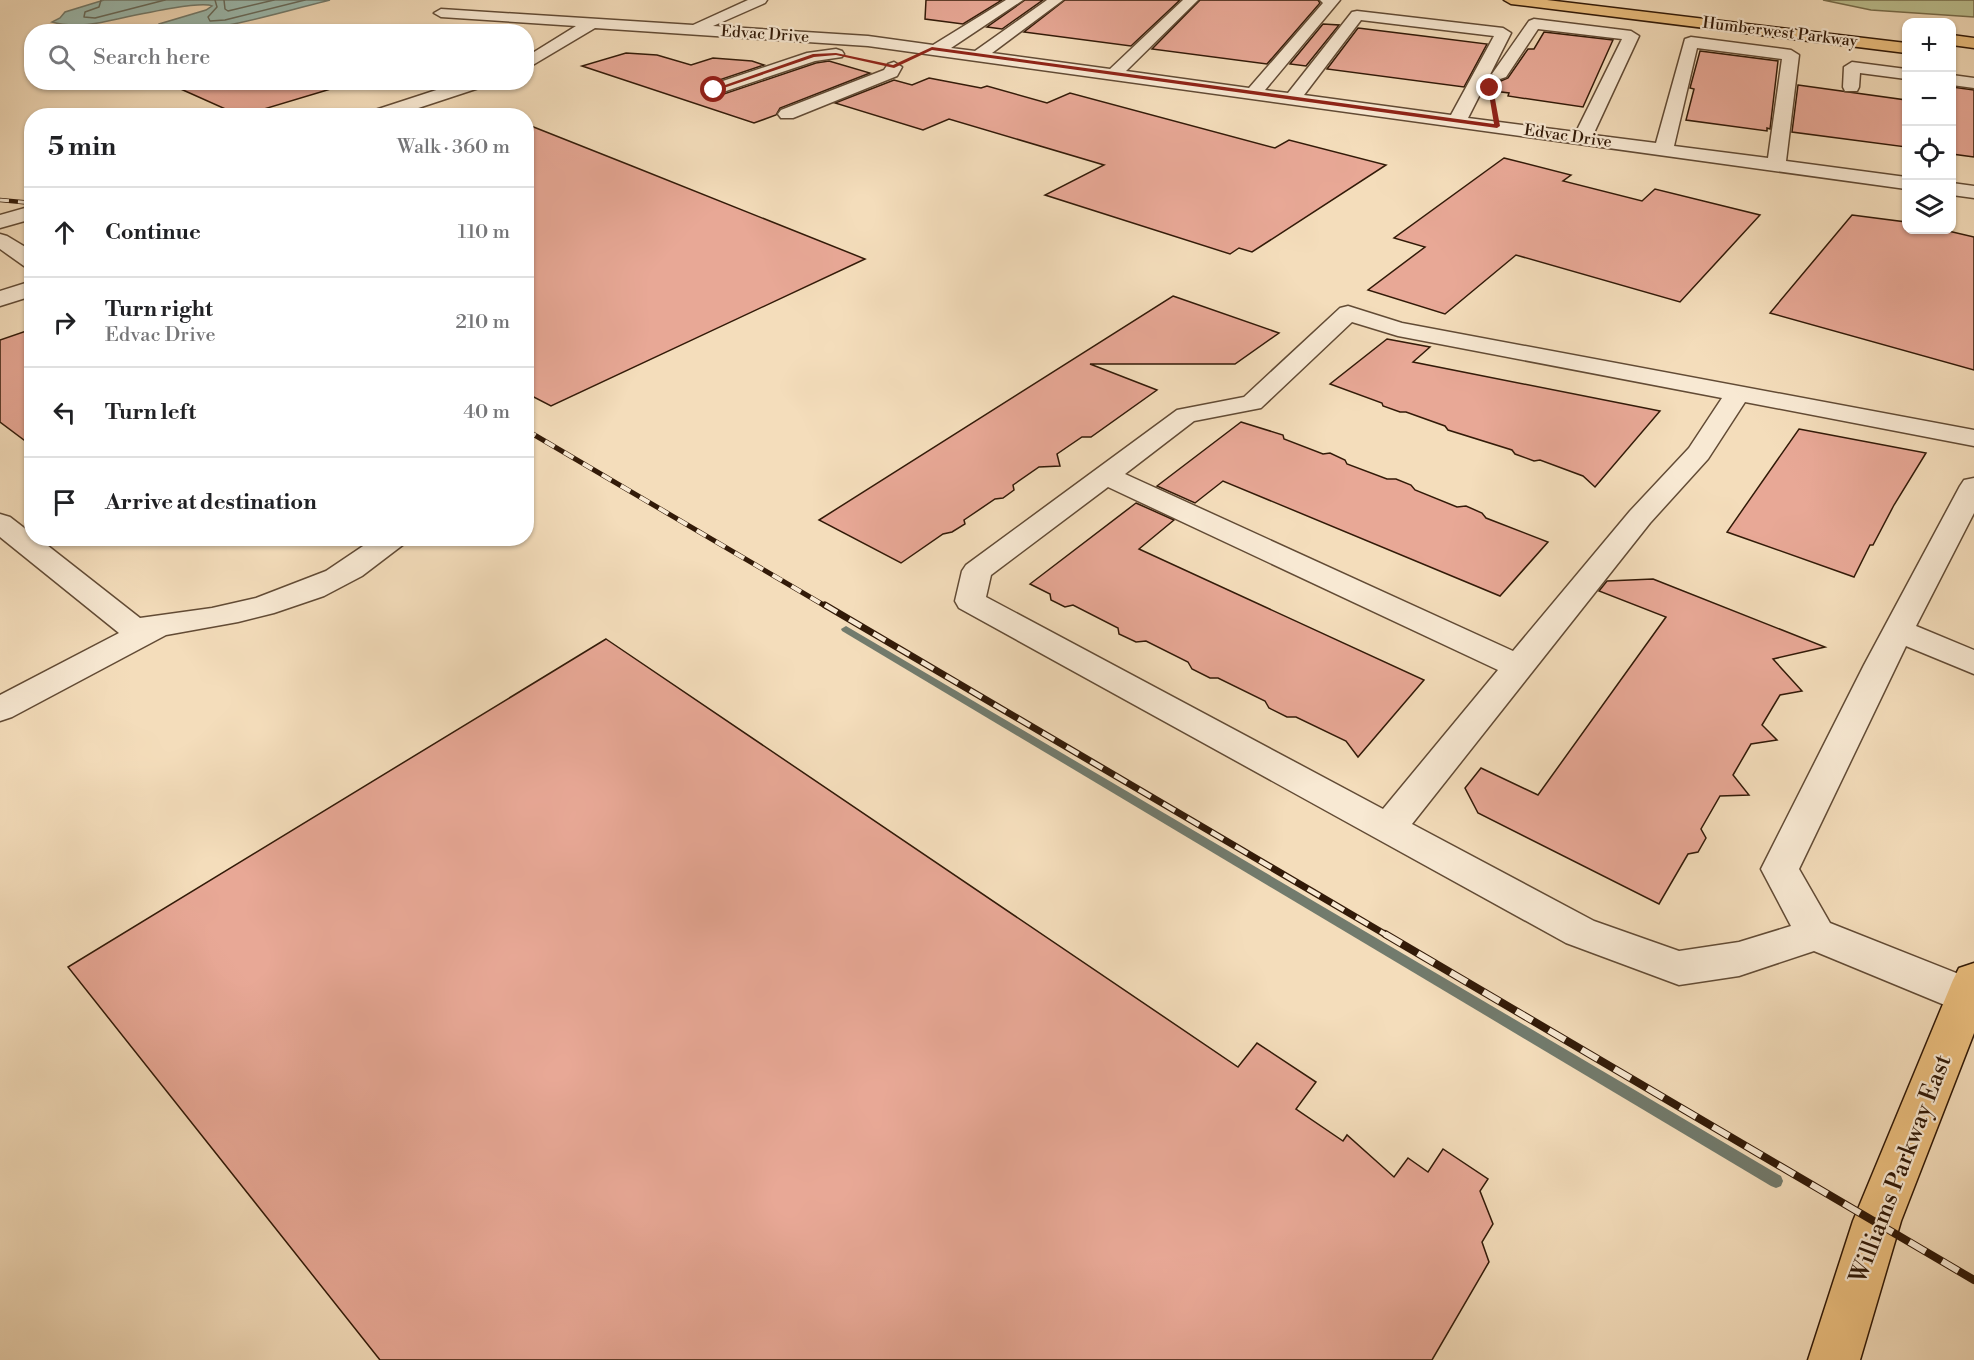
<!DOCTYPE html>
<html lang="en">
<head>
<meta charset="utf-8">
<style>
  :root { --surface:#fff; --page:#f6f6f6; --text:#202124; --muted:#757577; --line:#e0e0e0 }
  body { margin:0; font-family:"Libre Bodoni",serif; background:var(--page); color:var(--text) }
  .controls { position:absolute; right:18px; top:18px; display:grid; overflow:hidden; border-radius:12px; box-shadow:0 2px 4px #0004 }
  .controls button { width:54px; height:54px; display:grid; place-items:center; padding:0; border:0; border-bottom:2px solid var(--line); background:var(--surface); color:var(--text); font:30px sans-serif }
  .stop { position:absolute; width:18px; height:18px; margin:-14px; border:4px solid #8f2418; border-radius:50%; background:#fff }
  .stop.end { background:#8f2418; border-color:#fff; box-shadow:0 2px 6px #0008 }
  .list { margin:0; padding:0; list-style:none }
  h2 { display:flex; justify-content:space-between; align-items:center; height:78px; margin:0; padding:0 24px; font-size:26px }
  h2 small { font-size:20px; font-weight:400; color:var(--muted) }
  .list li { display:grid; grid-template-columns:39px 1fr auto; gap:18px; align-items:center; box-sizing:border-box; height:90px; padding:0 24px; border-top:2px solid var(--line) }
  .list b { display:block; font-size:22px; white-space:nowrap }
  .list p { margin:0; font-size:20px; white-space:nowrap; color:var(--muted) }
  .list em { font-size:20px; font-style:normal; color:var(--muted) }
  .icon { flex:none; width:33px; height:33px; fill:none; stroke:currentColor; stroke-width:2; stroke-linecap:round; stroke-linejoin:round }
  .map { position:relative; flex:none; width:1974px; height:1360px; overflow:hidden }
  .search { position:absolute; background:var(--surface); box-shadow:0 2px 4px #0004; left:24px; top:24px; width:510px; height:66px; display:flex; align-items:center; gap:15px; box-sizing:border-box; padding:0 21px; border-radius:24px; color:var(--muted); font-size:22px }
  .panel { position:absolute; background:var(--surface); box-shadow:0 2px 4px #0004; left:24px; top:108px; width:510px; height:438px; border-radius:24px }
  .map>svg:first-child { display:block }
  .green { fill:#bcc090; stroke:#776d4c; stroke-width:1.5 }
  .water { fill:#9cbcb1; stroke:#727b6d; stroke-width:1.5 }
  .lines { fill:none; stroke-linecap:round; stroke-linejoin:round }
  .shore { stroke:#676b5c; stroke-width:1.5 }
  .stream { fill:#727b6d; fill-rule:evenodd }
  .building { fill:#e8a896; stroke:#321a08; stroke-width:1.5 }
  .minor-casing { stroke:#624b35; stroke-width:3 }
  .major-casing { stroke:#321a08; stroke-width:3 }
  .minor { fill:#f8e9d3; fill-rule:evenodd }
  .major { fill:#eabe7e; fill-rule:evenodd }
  .rail-far3-casing { stroke:#321a08; stroke-width:4.5 }
  .rail-far2-casing { stroke:#321a08; stroke-width:5 }
  .rail-far1-casing { stroke:#321a08; stroke-width:7 }
  .rail-casing { stroke:#321a08; stroke-width:8 }
  .rail-far3 { stroke:#f8e9d3; stroke-width:3; stroke-dasharray:9; stroke-linecap:butt }
  .rail-far2 { stroke:#f8e9d3; stroke-width:4; stroke-dasharray:11; stroke-linecap:butt }
  .rail-far1 { stroke:#f8e9d3; stroke-width:4.5; stroke-dasharray:14; stroke-linecap:butt }
  .rail { stroke:#f8e9d3; stroke-width:6; stroke-dasharray:19; stroke-linecap:butt }
  .route { fill:#8f2418 }
  .labels { text-anchor:middle; dominant-baseline:central; stroke-width:4.5; stroke-linejoin:round; paint-order:stroke }
  .far-street-label { font-size:16px; fill:#321a08; stroke:#f8e9d3 }
  .near-street-label { font-size:24px; fill:#321a08; stroke:#f8e9d3 }
</style>
</head>
<body>
<div class="map">
<svg width="1974" height="1360" viewBox="0 0 1974 1360">
  <rect width="100%" height="100%" fill="#f4ddbb"/>
  <filter id="stains"><feTurbulence type="fractalNoise" baseFrequency=".00333" numOctaves="4"/><feColorMatrix values="0 0 0 0 .2 0 0 0 0 .09 0 0 0 0 .02 0 0 0 .5 -.17"/></filter>
  <radialGradient id="worn" r=".72"><stop offset=".6" stop-color="#630" stop-opacity="0"/><stop offset="1" stop-color="#630" stop-opacity=".3"/></radialGradient>
  <path class="green" d="M1823 0H1974V17L1871 10Z"/>
  <path class="water" d="M104 0H330C288 10 197 40 156 27L159 24 206 10 212 6C198 0 120 19 98 23 84 26 65 26 52 22L60 18 65 12Z"/>
  <g class="lines">
    <g class="shore">
      <path d="M101 0 99 7 85 12 84 17 95 18 165 0"/>
      <path d="M215 0 217 7 208 17 210 21 225 20 305 0"/>
      <path d="M224 0 225 9 228 11 274 0"/>
    </g>
    <path class="stream" d="M846 626 1781 1176 1783 1181 1781 1186 1776 1188 1771 1186 842 631 841 629Z"/>
  </g>
  <g class="building">
    <path d="M926 0H1002L963 24 925 19Z"/>
    <path d="M1025 0H1043L1002 29 987 27Z"/>
    <path d="M1065 0H1180L1131 46 1024 32Z"/>
    <path d="M1200 0H1318L1320 3 1267 64 1152 49Z"/>
    <path d="M1323 24 1339 25 1306 66 1290 64Z"/>
    <path d="M1358 28 1423 36 1487 44 1464 87 1327 69Z"/>
    <path d="M1544 32 1613 40 1583 107 1508 96 1509 93 1485 90 1492 76 1501 81 1508 78 1528 49H1534Z"/>
    <path d="M1700 51 1778 61 1770 129 1767 128V131L1686 120 1694 89 1690 88Z"/>
    <path d="M626 53 657 55 691 65 713 58 752 61 764 65 707 84 704 91 715 97 816 63 829 61 870 73 780 108 776 115 754 123 582 66Z"/>
    <path d="M929 78 981 88 987 86 1047 103 1070 93 1275 148 1289 140 1386 165 1252 252 1239 248 1230 254 1045 195 1104 165 949 119 923 130 835 103 894 80 912 85Z"/>
    <path d="M165 82H354L241 116Z"/>
    <path d="M1798 85 1906 100V147L1792 132Z"/>
    <path d="M1952 87 1974 90V157L1952 154Z"/>
    <path d="M526 124 632 166 865 259 551 406 526 393Z"/>
    <path d="M1504 158 1571 175 1563 181 1642 201 1655 189 1760 215 1680 302 1516 255 1445 314 1368 290 1425 247 1394 238Z"/>
    <path d="M1852 215 1906 222V230H1944L1974 237V370L1770 313Z"/>
    <path d="M1173 296 1279 333 1235 364H1090L1157 390 1091 437H1082L1057 454 1060 466 1039 467 1013 485 1014 490 1003 498 995 499 964 520 965 524 952 532 943 534 901 563 819 520Z"/>
    <path d="M32 329V446L0 422V340Z"/>
    <path d="M1387 339 1430 347 1413 362 1660 411 1595 487 1583 476 1540 460 1534 461 1515 454 1512 450 1448 430 1445 426 1406 412H1400L1383 406 1382 403 1330 384Z"/>
    <path d="M1241 422 1283 435 1284 439 1323 454 1330 453 1345 460 1347 464 1387 479H1396L1411 485 1415 490 1457 507 1466 506 1482 513 1486 518 1548 542 1500 596 1223 481 1195 503 1157 486Z"/>
    <path d="M1799 429 1926 453 1894 505 1873 545H1870L1854 577 1727 532Z"/>
    <path d="M1136 503 1174 520 1139 549 1424 680 1358 757 1346 741 1296 717H1287L1269 708 1265 701 1218 678H1210L1192 669 1188 662 1146 641 1136 642 1119 634 1118 628 1073 605 1065 607 1051 600 1050 594 1030 584Z"/>
    <path d="M1653 579 1825 647 1773 659 1802 691 1780 695 1762 725 1777 740 1751 744 1733 775 1749 795 1720 796 1701 829 1706 838 1698 852 1688 854 1659 904 1478 813 1465 788 1481 768 1538 795 1666 617 1599 591 1607 581Z"/>
    <path d="M606 639 1238 1067 1257 1043 1316 1082 1296 1109 1343 1141 1347 1135 1394 1177 1408 1158 1428 1172 1443 1149 1488 1179 1480 1191 1493 1224 1482 1242 1489 1262 1432 1360H380L68 967Z"/>
  </g>
  <g class="lines">
    <defs>
      <g id="minor">
        <path d="M748 0H767L765 3 713 26 868 36 933 45 1006 0H1023L951 48 975 51 1047 0H1063L992 53 1110 69 1183 0H1198L1126 71 1249 88 1323 3 1320 0H1340L1265 90 1288 93 1352 12 1357 11 1503 28 1511 33 1468 118 1576 132 1622 39 1538 29 1506 77 1500 79 1492 74 1529 21 1534 19 1631 31 1639 36 1593 135 1656 143 1685 39 1691 37 1791 50 1799 55 1786 161 1906 177V189L868 46 595 28 526 69V57L576 26 441 17 434 13 441 9 693 25ZM1361 20 1494 36 1451 115 1304 95ZM1697 48 1782 59 1768 158 1674 146Z"/>
        <path d="M836 49 842 51 844 54 842 57 815 61 714 95 706 90 708 86 807 53Z"/>
        <path d="M894 62 902 67 897 76 793 118H781L778 114 781 110 884 70 888 64Z"/>
        <path d="M1852 62 1906 69V79L1860 73 1859 87 1857 91H1845L1843 87 1844 67Z"/>
        <path d="M1952 75 1974 78V88L1952 85Z"/>
        <path d="M461 82H487L485 86 394 116H367L369 112Z"/>
        <path d="M1952 183 1974 186V198L1952 195Z"/>
        <path d="M32 206V219L0 228V215Z"/>
        <path d="M0 234 7 236 32 251V267L24 266 0 249Z"/>
        <path d="M32 281V296L0 306V291Z"/>
        <path d="M1348 306 1402 323 1974 430V446L1745 402 1708 459 1650 523 1412 824 1594 921 1679 951 1739 942 1791 926 1761 869 1864 665 1960 486 1964 480 1974 478V513L1916 626 1974 650V674L1906 646 1799 869 1830 923 1974 980V1011L1967 1014 1952 1008 1814 951 1739 976 1679 985 1566 943 959 608 955 601 962 571 966 565 1177 410 1244 397 1340 308ZM1352 322 1398 336 1722 398 1689 448 1630 511 1513 651 1125 474 1194 421 1261 408ZM1108 487 1498 670 1383 809 986 597 991 575Z"/>
        <path d="M0 514 10 517 32 534V538H38L140 618 212 608 256 598 326 571 375 538H408L404 544 362 576 324 596 274 613 238 622 166 635 12 717 0 721V695L119 633 0 537Z"/>
      </g>
      <g id="major">
        <path d="M1504 0H1547L1906 43V53L1511 4Z"/>
        <path d="M1952 35 1974 38V48L1952 45Z"/>
        <path d="M1974 963V1033L1901 1221 1860 1360H1808L1853 1221 1953 980 1959 968Z"/>
      </g>
    </defs>
    <use href="#minor" class="minor-casing"/>
    <use href="#major" class="major-casing"/>
    <use href="#minor" class="minor"/>
    <use href="#major" class="major"/>
    <defs>
      <path id="rail-far3" d="M0 200 32 203"/>
      <path id="rail-far2" d="M526 430 827 607"/>
      <path id="rail-far1" d="M825 605 1388 936"/>
      <path id="rail" d="M1385 934 1974 1280"/>
    </defs>
    <use href="#rail-far3" class="rail-far3-casing"/>
    <use href="#rail-far2" class="rail-far2-casing"/>
    <use href="#rail-far1" class="rail-far1-casing"/>
    <use href="#rail" class="rail-casing"/>
    <use href="#rail-far3" class="rail-far3"/>
    <use href="#rail-far2" class="rail-far2"/>
    <use href="#rail-far1" class="rail-far1"/>
    <use href="#rail" class="rail"/>
  </g>
  <path class="route" d="M932 47 1494 124 1488 88 1490 87 1493 88 1500 126 1497 128 932 50 894 68 836 55 814 57 715 91 711 90 813 54 836 53 893 65Z"/>
  <g class="labels">
    <g class="far-street-label">
      <text transform="translate(1780 32) rotate(7)">Humberwest Parkway</text>
      <text transform="translate(765 34) rotate(4)">Edvac Drive</text>
      <text transform="translate(1568 136) rotate(8)">Edvac Drive</text>
    </g>
    <g class="near-street-label">
      <text transform="translate(1901 1169) rotate(-69)">Williams Parkway East</text>
    </g>
  </g>
  <rect width="100%" height="100%" filter="url(#stains)"/>
  <rect width="100%" height="100%" fill="url(#worn)"/>
</svg>
<div class="controls">
<button>+</button>
<button>−</button>
<button><svg class="icon" aria-label="locate" viewBox="0 0 24 24"><circle cx="12" cy="12" r="6"/><path d="M12 2v4M12 18v4M2 12h4M18 12h4"/></svg></button>
<button><svg class="icon" aria-label="layers" viewBox="0 0 24 24"><path d="M12 4l9 5-9 5-9-5zM3 14l9 5 9-5"/></svg></button>
</div>
<div class="stop" style="left:714px;top:90px"></div>
<div class="stop end" style="left:1490px;top:88px"></div>
<div class="search"><svg class="icon" aria-label="search" viewBox="0 0 24 24"><circle cx="10" cy="10" r="6"/><path d="M15 15l6 6"/></svg>Search here</div>
<section class="panel">
<h2>5 min<small>Walk · 360 m</small></h2>
<ul class="list">
<li><svg class="icon" aria-label="ahead" viewBox="0 0 24 24"><path d="M12 20V5M6 11l6-6 6 6"/></svg><div><b>Continue</b></div><em>110 m</em></li>
<li><svg class="icon" aria-label="right" viewBox="0 0 24 24"><path d="M7 20v-9h11M14 6l5 5-5 5"/></svg><div><b>Turn right</b><p>Edvac Drive</p></div><em>210 m</em></li>
<li><svg class="icon" aria-label="left" viewBox="0 0 24 24"><path d="M17 20v-9H6M10 6l-5 5 5 5"/></svg><div><b>Turn left</b></div><em>40 m</em></li>
<li><svg class="icon" aria-label="arrive" viewBox="0 0 24 24"><path d="M6 21V4h12l-3 4 3 4H6"/></svg><div><b>Arrive at destination</b></div></li>
</ul>
</section>
</div>
</body>
</html>
